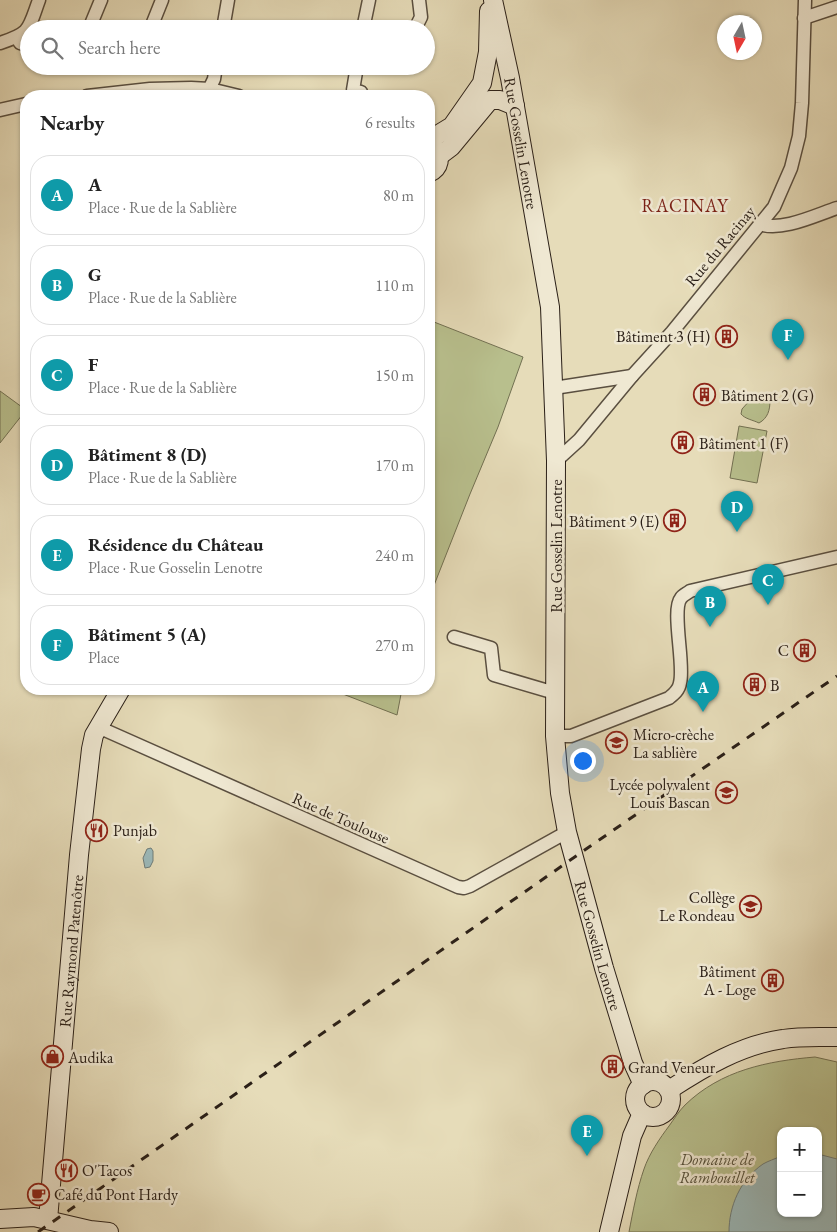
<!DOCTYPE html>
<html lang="en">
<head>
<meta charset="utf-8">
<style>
  :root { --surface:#fff; --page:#f2f2f2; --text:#222; --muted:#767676; --line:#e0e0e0; --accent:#8f2418 }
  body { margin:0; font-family:"EB Garamond",serif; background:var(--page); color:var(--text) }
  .controls { position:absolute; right:15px; bottom:15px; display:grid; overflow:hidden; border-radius:10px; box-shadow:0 1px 4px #0004 }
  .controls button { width:45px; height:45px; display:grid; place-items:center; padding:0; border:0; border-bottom:1px solid var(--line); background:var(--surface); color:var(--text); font:25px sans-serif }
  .compass { position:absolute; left:717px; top:15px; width:45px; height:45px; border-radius:50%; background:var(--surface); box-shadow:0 1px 4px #0004; rotate:189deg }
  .you { position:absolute; left:582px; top:760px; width:18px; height:18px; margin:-12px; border:4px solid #fff; border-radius:50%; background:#1a73e8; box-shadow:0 0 0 8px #1a73e833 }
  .badge { display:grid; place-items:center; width:32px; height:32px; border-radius:50%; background:var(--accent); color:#fff; font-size:16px; font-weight:700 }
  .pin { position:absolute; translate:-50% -41px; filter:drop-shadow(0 1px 2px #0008) }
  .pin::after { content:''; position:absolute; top:26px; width:18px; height:15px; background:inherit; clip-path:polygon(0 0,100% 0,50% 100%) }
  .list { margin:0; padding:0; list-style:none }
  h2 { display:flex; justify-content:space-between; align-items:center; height:65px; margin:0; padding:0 20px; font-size:21px }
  h2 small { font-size:16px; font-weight:400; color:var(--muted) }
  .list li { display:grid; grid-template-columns:32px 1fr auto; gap:15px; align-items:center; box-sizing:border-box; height:80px; margin:0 10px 10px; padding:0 10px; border:1px solid var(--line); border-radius:20px }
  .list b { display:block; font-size:19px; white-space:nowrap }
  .list p { margin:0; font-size:16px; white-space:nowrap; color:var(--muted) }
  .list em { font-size:16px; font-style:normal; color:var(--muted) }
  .icon { flex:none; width:28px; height:28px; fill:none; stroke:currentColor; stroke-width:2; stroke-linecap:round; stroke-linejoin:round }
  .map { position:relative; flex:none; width:837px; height:1232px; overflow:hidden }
  .search { position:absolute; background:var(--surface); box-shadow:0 1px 4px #0004; left:20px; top:20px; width:415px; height:55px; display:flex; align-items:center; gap:12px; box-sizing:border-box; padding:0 18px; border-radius:28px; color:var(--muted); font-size:19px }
  .panel { position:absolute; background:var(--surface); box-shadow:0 1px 4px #0004; left:20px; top:90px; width:415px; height:605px; border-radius:20px }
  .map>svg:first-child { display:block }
  .green { fill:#b8bf8d; stroke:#727052; fill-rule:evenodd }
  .water { fill:#9bb9ba; stroke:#6e7c79 }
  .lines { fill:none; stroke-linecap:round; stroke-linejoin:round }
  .street-casing { stroke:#5a4f40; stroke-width:15 }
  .secondary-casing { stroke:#2b2018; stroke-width:20 }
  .street { stroke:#efe8d2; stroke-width:12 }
  .secondary { stroke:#efe8d2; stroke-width:18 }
  .rail { stroke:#2b2018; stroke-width:3; stroke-dasharray:9 9; stroke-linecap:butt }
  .labels { text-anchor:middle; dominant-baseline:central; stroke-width:5; stroke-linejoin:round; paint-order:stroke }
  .street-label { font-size:16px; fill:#2b2018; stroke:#efe8d2 }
  .poi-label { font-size:16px; fill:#2b2018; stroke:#efe8d2; text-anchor:start }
  .park-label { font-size:16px; font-style:italic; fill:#55503b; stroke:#efe8d2 }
  .neighbourhood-label { font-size:18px; letter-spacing:1px; fill:#7a1f14; stroke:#efe8d2 }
</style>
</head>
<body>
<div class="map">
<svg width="837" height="1232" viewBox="0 0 837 1232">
  <rect width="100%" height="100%" fill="#e6dcb9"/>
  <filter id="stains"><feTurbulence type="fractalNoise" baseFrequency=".004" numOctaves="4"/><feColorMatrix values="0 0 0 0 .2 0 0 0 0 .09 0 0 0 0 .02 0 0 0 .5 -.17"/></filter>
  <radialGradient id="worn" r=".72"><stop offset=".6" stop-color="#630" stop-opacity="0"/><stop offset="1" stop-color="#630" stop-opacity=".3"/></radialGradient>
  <g class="green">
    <path d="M429 320 523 357 498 427 470 494 429 598Z"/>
    <path d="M0 391 26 410 0 443Z"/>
    <path d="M752 398 770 400C770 410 768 418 759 423 753 420 745 419 741 414L742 409Z"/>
    <path d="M739 426 767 431 757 483 730 478Z"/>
    <path d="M330 689H402L397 715Z"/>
    <path d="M815 1057 837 1062V1232H629C633 1211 637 1189 644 1169 649 1154 660 1138 669 1126 674 1119 679 1111 685 1105 721 1070 768 1061 815 1057ZM781 1131H818V1213H781Z"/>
  </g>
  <g class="water">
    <path d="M151 848 153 851V861L150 867 145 868 143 858 147 849Z"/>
    <path d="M818 1154 837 1159V1232H729C729 1206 740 1180 763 1164 768 1161 775 1159 781 1156V1213H818Z"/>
  </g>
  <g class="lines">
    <defs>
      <g id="street">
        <path d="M804 18 837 7"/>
        <path d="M89 29 101 0"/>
        <path d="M157 29 152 25 162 0"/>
        <path d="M223 29 228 0"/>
        <path d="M363 29 369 0"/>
        <path d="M415 29 421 17 419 0"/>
        <path d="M17 38 20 43 29 46"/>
        <path d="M0 43C31 33 28 30 39 0"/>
        <path d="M357 66 353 90 361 92"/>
        <path d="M87 96 150 89 191 88 210 89 239 96"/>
        <path d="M206 96 214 79 216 66"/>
        <path d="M0 110 26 104"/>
        <path d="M760 224C781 232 816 215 837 208"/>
        <path d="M554 388 632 376"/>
        <path d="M556 461 579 440 632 376 672 332 774 207 791 168 799 136 802 103 805 0"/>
        <path d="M454 637 491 648 494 675 555 693"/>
        <path d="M98 727 458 887 464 888 470 886 567 832"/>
        <path d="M555 736H571L669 698C674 694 679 690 680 683 685 664 671 610 681 598 683 595 688 593 690 591L837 557"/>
      </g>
      <g id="secondary">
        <path id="s1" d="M493 0 510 78 550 307 556 461 555 736 560 793 567 832 604 968 633 1063 643 1085"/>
        <path d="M429 143 434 137 452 126 482 83 488 52 489 11"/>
        <path d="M439 156 451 147 490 100H500L515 106"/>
        <path d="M429 173C440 168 442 157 434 147"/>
        <circle cx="653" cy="1099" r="18"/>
        <path d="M669 1090C704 1067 741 1045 783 1039 801 1036 819 1037 837 1037"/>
        <path d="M0 1219 34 1217 90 1230 109 1232"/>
        <path id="s2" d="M48 1220 79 855 91 749 94 735 121 689"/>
        <path d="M609 1232 632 1136 642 1113"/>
      </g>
    </defs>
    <use href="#street" class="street-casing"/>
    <use href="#secondary" class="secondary-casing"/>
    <use href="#street" class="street"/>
    <use href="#secondary" class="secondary"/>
    <path class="rail" d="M38 1232 589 847 837 676"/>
  </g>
  <defs>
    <symbol id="building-ring" viewBox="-11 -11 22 22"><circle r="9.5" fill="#efe8d2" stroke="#8f2418" stroke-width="1.5"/><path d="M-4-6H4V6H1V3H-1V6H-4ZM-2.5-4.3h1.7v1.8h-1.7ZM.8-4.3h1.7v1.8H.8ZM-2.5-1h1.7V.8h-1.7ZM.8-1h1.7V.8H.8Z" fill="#8f2418"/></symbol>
    <symbol id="school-ring" viewBox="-11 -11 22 22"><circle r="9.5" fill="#efe8d2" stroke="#8f2418" stroke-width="1.5"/><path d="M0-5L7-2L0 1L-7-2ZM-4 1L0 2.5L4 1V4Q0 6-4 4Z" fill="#8f2418"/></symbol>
    <symbol id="restaurant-ring" viewBox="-11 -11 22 22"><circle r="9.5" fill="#efe8d2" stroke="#8f2418" stroke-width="1.5"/><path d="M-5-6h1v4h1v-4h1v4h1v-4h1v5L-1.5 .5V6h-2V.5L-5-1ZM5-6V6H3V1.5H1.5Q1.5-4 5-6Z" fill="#8f2418"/></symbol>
    <symbol id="shop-ring" viewBox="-11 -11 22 22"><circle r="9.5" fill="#efe8d2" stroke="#8f2418" stroke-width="1.5"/><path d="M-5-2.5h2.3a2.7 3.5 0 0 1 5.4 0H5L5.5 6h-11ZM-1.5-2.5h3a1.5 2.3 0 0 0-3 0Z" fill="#8f2418"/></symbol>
    <symbol id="cafe-ring" viewBox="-11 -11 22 22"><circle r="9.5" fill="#efe8d2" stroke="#8f2418" stroke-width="1.5"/><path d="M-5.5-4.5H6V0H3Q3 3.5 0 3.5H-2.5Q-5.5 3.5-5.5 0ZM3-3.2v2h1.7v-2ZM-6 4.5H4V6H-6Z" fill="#8f2418"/></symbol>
  </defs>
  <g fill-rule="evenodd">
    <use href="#building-ring" x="714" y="324" width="25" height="25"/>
    <use href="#building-ring" x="692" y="382" width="25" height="25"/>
    <use href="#building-ring" x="670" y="430" width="25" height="25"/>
    <use href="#building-ring" x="662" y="508" width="25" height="25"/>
    <use href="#building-ring" x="792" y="638" width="25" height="25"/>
    <use href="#building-ring" x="742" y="672" width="25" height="25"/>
    <use href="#school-ring" x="604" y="730" width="25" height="25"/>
    <use href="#school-ring" x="714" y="780" width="25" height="25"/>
    <use href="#restaurant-ring" x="84" y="818" width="25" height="25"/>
    <use href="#school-ring" x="738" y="894" width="25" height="25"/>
    <use href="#building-ring" x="760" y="968" width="25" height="25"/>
    <use href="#shop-ring" x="40" y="1044" width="25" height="25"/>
    <use href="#building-ring" x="600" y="1054" width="25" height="25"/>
    <use href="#restaurant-ring" x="54" y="1158" width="25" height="25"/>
    <use href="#cafe-ring" x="26" y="1182" width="25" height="25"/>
  </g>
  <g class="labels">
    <g class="street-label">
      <text stroke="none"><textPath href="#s1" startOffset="146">Rue Gosselin Lenotre</textPath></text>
      <text transform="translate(720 246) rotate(-50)">Rue du Racinay</text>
      <text transform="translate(556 546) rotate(-90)">Rue Gosselin Lenotre</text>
      <text transform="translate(341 818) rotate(24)">Rue de Toulouse</text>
      <text stroke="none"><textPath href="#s1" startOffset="956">Rue Gosselin Lenotre</textPath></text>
      <text stroke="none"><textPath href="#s2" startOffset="270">Rue Raymond Patenôtre</textPath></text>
    </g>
    <g class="poi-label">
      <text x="710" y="336" text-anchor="end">Bâtiment 3 (H)</text>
      <text x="721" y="395">Bâtiment 2 (G)</text>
      <text x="699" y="443">Bâtiment 1 (F)</text>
      <text x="659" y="521" text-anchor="end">Bâtiment 9 (E)</text>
      <text x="789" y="650" text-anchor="end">C</text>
      <text x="770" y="685">B</text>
      <text x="633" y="734">Micro-crèche<tspan x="633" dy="18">La sablière</tspan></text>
      <text x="710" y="784" text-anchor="end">Lycée polyvalent<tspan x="710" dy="18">Louis Bascan</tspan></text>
      <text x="113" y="830">Punjab</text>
      <text x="735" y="897" text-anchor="end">Collège<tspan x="735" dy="18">Le Rondeau</tspan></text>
      <text x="756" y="971" text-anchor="end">Bâtiment<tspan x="756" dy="18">A - Loge</tspan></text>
      <text x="68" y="1057">Audika</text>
      <text x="628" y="1067">Grand Veneur</text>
      <text x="82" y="1170">O'Tacos</text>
      <text x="54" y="1194">Café du Pont Hardy</text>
    </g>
    <g class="park-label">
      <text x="717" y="1159">Domaine de<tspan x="717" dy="18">Rambouillet</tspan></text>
    </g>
    <g class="neighbourhood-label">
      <text x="685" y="205">RACINAY</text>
    </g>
  </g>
  <rect width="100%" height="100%" filter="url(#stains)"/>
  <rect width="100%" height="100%" fill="url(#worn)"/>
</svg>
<div class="controls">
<button>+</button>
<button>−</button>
</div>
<svg class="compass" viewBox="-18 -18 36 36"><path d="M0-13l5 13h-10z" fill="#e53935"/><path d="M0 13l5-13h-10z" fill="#767676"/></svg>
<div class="you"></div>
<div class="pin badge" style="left:703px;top:712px;background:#0f9aa8">A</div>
<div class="pin badge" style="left:710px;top:627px;background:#0f9aa8">B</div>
<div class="pin badge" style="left:768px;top:605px;background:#0f9aa8">C</div>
<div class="pin badge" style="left:737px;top:532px;background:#0f9aa8">D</div>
<div class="pin badge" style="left:587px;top:1156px;background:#0f9aa8">E</div>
<div class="pin badge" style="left:788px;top:360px;background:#0f9aa8">F</div>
<div class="search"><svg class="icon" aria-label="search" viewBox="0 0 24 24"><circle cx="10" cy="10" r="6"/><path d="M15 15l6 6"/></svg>Search here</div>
<section class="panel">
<h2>Nearby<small>6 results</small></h2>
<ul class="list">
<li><span class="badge" style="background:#0f9aa8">A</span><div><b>A</b><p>Place · Rue de la Sablière</p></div><em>80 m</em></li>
<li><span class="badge" style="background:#0f9aa8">B</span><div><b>G</b><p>Place · Rue de la Sablière</p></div><em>110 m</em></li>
<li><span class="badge" style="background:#0f9aa8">C</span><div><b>F</b><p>Place · Rue de la Sablière</p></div><em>150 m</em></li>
<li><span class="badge" style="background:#0f9aa8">D</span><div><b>Bâtiment 8 (D)</b><p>Place · Rue de la Sablière</p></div><em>170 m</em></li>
<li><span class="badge" style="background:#0f9aa8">E</span><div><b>Résidence du Château</b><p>Place · Rue Gosselin Lenotre</p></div><em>240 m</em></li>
<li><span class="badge" style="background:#0f9aa8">F</span><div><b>Bâtiment 5 (A)</b><p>Place</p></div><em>270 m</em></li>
</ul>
</section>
</div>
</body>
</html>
